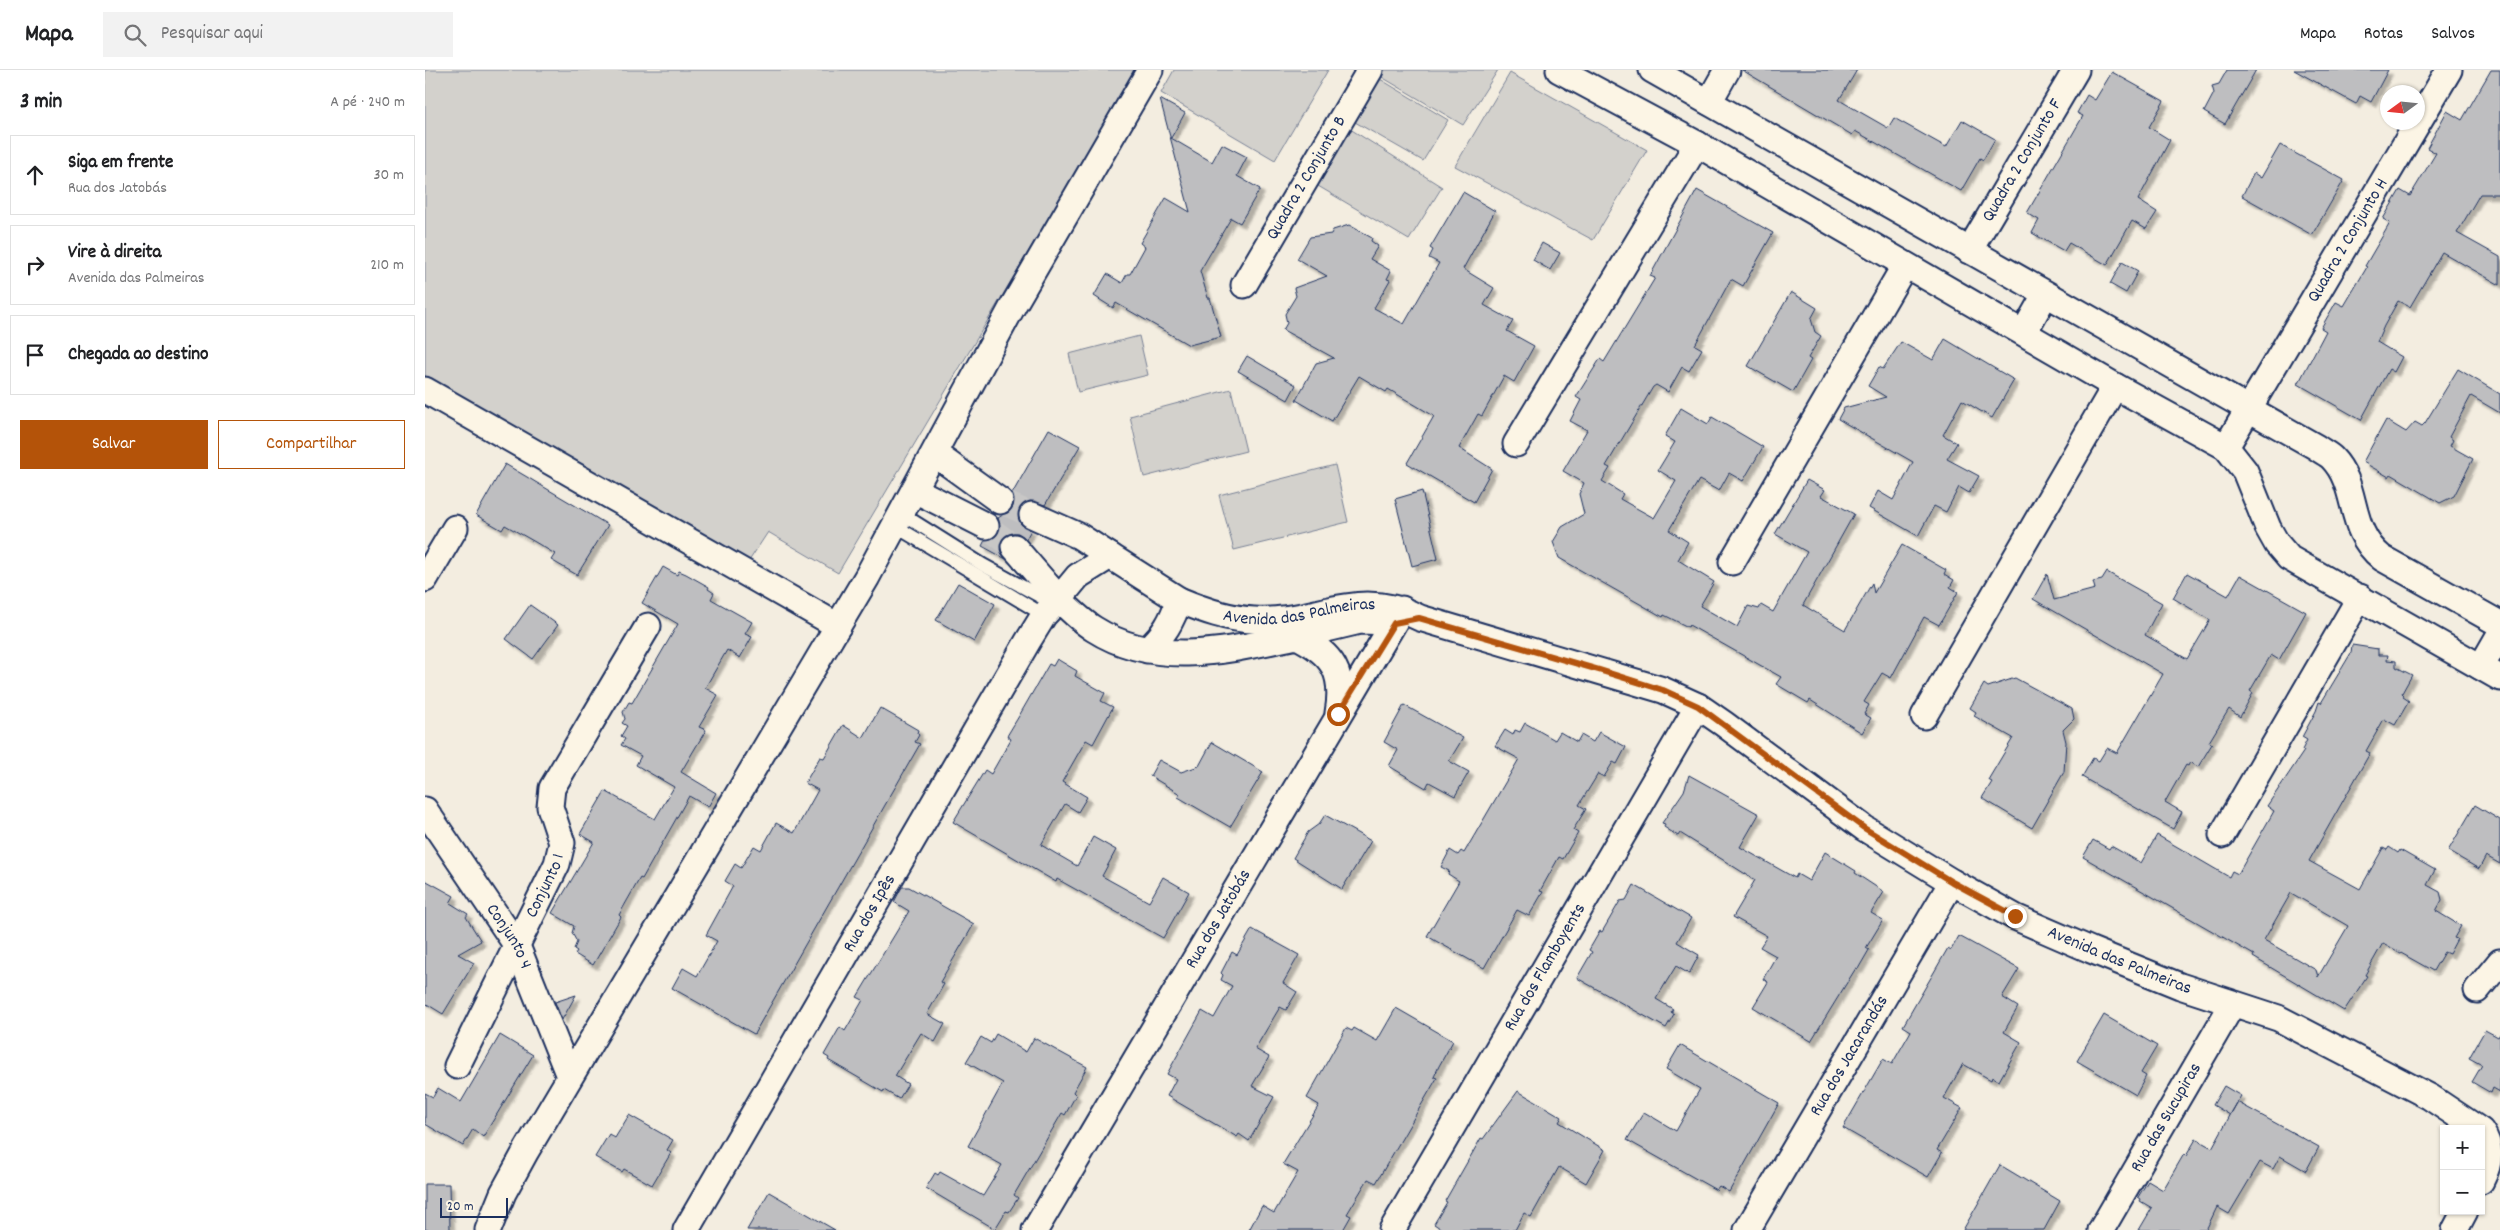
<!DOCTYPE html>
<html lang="pt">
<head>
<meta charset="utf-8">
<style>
  :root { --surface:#fff; --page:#f2f2f2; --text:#202124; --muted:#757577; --line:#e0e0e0; --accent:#b45309 }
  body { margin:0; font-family:Dekko,sans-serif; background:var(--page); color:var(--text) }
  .controls { position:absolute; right:15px; bottom:15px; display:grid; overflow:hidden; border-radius:0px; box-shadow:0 1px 4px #0004 }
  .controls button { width:45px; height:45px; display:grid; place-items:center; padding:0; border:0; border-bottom:1px solid var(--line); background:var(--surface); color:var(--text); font:25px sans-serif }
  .compass { position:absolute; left:1955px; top:15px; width:45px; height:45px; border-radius:50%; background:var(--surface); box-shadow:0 1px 4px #0004; rotate:255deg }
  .scale { position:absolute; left:15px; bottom:12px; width:68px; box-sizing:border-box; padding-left:5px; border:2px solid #1b2f5e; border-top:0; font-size:14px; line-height:18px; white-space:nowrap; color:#1b2f5e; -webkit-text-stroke:4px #fcf5e5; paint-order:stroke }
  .stop { position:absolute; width:15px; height:15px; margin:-11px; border:4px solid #b45309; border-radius:50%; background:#fff }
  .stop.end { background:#b45309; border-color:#fff; box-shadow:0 1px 5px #0008 }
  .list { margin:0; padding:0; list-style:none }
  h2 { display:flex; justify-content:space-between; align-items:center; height:65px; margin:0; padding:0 20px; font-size:21px }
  h2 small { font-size:16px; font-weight:400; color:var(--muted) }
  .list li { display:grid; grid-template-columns:32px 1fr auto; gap:15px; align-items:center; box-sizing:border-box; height:80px; margin:0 10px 10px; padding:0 10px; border:1px solid var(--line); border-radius:0px }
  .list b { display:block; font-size:19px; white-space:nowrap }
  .list p { margin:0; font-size:16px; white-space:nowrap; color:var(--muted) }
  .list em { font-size:16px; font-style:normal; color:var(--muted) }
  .actions { display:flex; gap:10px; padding:15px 20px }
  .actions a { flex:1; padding:11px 0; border:1px solid var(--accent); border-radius:0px; text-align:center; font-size:18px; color:var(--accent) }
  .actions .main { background:var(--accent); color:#fff }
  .icon { flex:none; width:28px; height:28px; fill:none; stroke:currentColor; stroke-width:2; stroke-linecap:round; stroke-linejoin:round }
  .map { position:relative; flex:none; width:2075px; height:1160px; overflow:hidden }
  header { display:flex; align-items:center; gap:30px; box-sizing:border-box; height:70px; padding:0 25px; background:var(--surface); border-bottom:1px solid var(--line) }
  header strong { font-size:24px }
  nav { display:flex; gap:28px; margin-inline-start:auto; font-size:18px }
  .search { width:350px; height:45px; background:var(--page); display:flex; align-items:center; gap:12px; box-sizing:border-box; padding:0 18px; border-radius:0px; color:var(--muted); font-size:19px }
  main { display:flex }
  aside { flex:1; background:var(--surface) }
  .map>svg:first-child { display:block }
  .green { fill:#d3d1cc; stroke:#778095 }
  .building { fill:#bebec0; stroke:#1b2f5e; fill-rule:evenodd; filter:url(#shadow) }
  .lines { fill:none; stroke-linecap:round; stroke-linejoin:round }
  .minor-tunnel { stroke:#c8c7c6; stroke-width:25; stroke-dasharray:25 12; stroke-linecap:butt }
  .service-casing { stroke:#1b2f5e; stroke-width:16 }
  .minor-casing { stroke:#1b2f5e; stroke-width:29 }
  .service { stroke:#fcf5e5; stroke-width:12 }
  .minor { stroke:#fcf5e5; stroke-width:25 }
  .route { stroke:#b45309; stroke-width:6 }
  .labels { text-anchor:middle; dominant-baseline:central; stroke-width:4; stroke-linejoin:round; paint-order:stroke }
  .street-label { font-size:18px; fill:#1b2f5e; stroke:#fcf5e5 }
</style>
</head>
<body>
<header>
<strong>Mapa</strong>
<div class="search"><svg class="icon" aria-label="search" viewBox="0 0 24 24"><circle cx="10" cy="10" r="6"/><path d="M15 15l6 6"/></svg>Pesquisar aqui</div>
<nav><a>Mapa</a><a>Rotas</a><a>Salvos</a></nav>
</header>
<main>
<aside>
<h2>3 min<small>A pé · 240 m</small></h2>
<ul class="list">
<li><svg class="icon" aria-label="ahead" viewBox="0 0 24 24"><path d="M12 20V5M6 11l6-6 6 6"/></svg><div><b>Siga em frente</b><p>Rua dos Jatobás</p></div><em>30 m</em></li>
<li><svg class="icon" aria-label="right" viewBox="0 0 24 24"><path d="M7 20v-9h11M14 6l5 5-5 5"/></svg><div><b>Vire à direita</b><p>Avenida das Palmeiras</p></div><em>210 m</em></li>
<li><svg class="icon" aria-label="arrive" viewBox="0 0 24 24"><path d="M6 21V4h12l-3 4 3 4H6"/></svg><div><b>Chegada ao destino</b></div></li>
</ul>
<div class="actions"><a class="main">Salvar</a><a>Compartilhar</a></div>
</aside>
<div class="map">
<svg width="2075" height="1160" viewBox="0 0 2075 1160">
  <defs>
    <filter id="shadow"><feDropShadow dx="4.5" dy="4.5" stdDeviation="1" flood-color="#0004"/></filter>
  </defs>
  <rect width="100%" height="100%" fill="#f3ede0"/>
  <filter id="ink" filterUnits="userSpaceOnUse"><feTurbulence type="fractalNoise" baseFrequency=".02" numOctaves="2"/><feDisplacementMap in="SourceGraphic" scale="10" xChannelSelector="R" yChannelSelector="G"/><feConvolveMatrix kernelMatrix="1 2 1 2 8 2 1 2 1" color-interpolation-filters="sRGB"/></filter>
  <g filter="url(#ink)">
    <g class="green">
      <path d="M0 0H711L413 503 343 462 322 494 0 307Z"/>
      <path d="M749 0H903L850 90 736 23Z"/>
      <path d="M952 0H1073L1038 55 950 3Z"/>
      <path d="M1085 3 1222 80 1168 170 1030 96Z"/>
      <path d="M950 6 1023 50 998 91 923 48Z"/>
      <path d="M922 57 1017 117 984 170 888 113Z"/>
      <path d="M714 266 723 305 653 322 644 284Z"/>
      <path d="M806 319 821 381 719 407 705 346Z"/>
      <path d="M910 395 923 452 809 480 794 425Z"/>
    </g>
    <g class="building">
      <path d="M1317 0H1432L1414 30 1463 58 1469 48 1521 77 1537 50 1570 69 1558 90 1555 88 1536 121 1430 61 1427 65Z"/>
      <path d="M1802 0H1831L1800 54 1779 42 1789 23 1787 16 1794 14Z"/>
      <path d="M1869 0H1963L1946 32 1935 26 1931 34Z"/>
      <path d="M2066 0H2075V124H2055L2032 163 2075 187V215L2017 182 1985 237 1973 231 1959 256 1952 272 1977 287 1969 302 1964 299 1936 350 1873 314 1901 261 1896 258 1911 232 1919 236 1942 197 1940 196 1965 153 1958 149 1975 120 1985 126 2011 83 2002 78 2022 41 2037 50Z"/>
      <path d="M1687 2 1739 31 1724 57 1745 70 1713 130 1732 142 1721 159 1707 151 1682 195 1644 173 1639 181 1607 163 1614 150 1602 143 1658 46 1652 43 1662 25 1670 30Z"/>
      <path d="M735 29 760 43 746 68 787 92 797 74 822 87 812 106 835 119 815 153 806 148 775 201 783 228H785L796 267 764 275 691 233 688 238 669 226 682 204 697 213 702 204H705L720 177 715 173 741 128 765 142Z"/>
      <path d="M1855 75 1919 110 1887 165 1817 126 1829 103 1836 108Z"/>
      <path d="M1272 120 1348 163 1318 216 1306 209 1270 275 1277 279 1264 301 1257 297 1243 322 1231 315 1228 317 1181 396 1185 398 1177 411 1198 424 1195 429 1229 448 1251 411 1233 400 1250 372 1240 366 1256 338 1283 354 1287 347 1338 377 1318 411 1304 403 1294 421 1274 410 1244 460 1263 472 1253 490 1289 512 1275 536 1312 557 1323 536 1334 539 1336 535 1348 542 1382 482 1350 464 1382 410 1400 420 1396 426 1429 444 1378 535 1420 560 1447 513 1449 523 1477 475 1521 500 1519 504 1529 510 1525 517 1533 522 1514 555 1499 547 1466 608 1457 603 1439 632 1444 635 1439 644 1446 648 1437 663 1385 630 1383 633 1351 614 1356 607 1264 555 1263 557 1239 545 1238 547 1134 488 1128 472 1137 457 1159 444 1154 424 1159 413 1138 401 1162 360 1145 351 1156 330 1151 327 1175 289 1179 292 1230 208 1225 206Z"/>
      <path d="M1038 122 1070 141 1038 199 1069 218 1059 235 1088 251 1082 261 1109 276 1089 312 1079 306 1057 346 1053 344 1034 378 1067 399 1049 432 982 393 1009 346 963 319 961 322 934 306 907 351 871 330 891 293 909 288 858 260 862 253 860 244 871 226 869 218 902 206 872 189 885 167 906 164 908 160 924 155 947 168 946 171 953 176 945 189 966 201 962 209 965 210 949 238 979 254 1014 193 1004 188 1008 180 1005 178Z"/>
      <path d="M1117 173 1135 183 1125 200 1108 190Z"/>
      <path d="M1697 192 1713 201 1701 223 1685 214Z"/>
      <path d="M1366 222 1392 238 1386 249 1390 262 1396 266 1383 288 1386 290 1368 322 1323 296Z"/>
      <path d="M1520 269 1589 310 1567 348 1537 330 1518 365 1532 373 1522 389 1554 406 1544 423 1534 417 1521 442 1509 436 1493 466 1444 438 1453 421 1468 430 1488 392 1413 349 1419 338 1461 327 1443 316 1454 297 1458 299 1476 272 1508 290Z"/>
      <path d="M822 286 871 315 863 330 813 301Z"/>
      <path d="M2033 299 2075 324V343L2046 326 2024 367 2028 370 2025 376 2048 389 2029 426 2015 433 1966 404 1964 407 1938 392 1961 350 1981 362 1990 352 1997 356 2000 353Z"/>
      <path d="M624 359 655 376 620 435 605 431 594 439 593 446 595 453 606 460 601 469 593 463H586L579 466 575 479 581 489 557 476 560 470 568 468 574 463 575 456 573 448 587 439 589 432 587 424Z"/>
      <path d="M80 394 183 455 152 505 126 490 130 484 110 472 80 455 77 460 51 445Z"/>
      <path d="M997 421 1013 489 987 496 970 429Z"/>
      <path d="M238 497 252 505 254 501 261 504 284 517 283 519 289 523 286 529 327 552 320 564 327 567 315 588 302 580 280 618 293 625 274 657 281 660 256 702 291 723 283 737 264 726 217 809 215 808 194 845 196 847 168 895 150 884 152 881 149 879 152 872 147 863 149 856 127 843 169 772 155 764 180 721 230 749 249 717 211 695 216 686 196 675 200 669 196 666 202 656 197 653 200 649 198 642 204 632 207 633 253 554 217 533Z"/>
      <path d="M1682 502 1737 533 1720 565 1762 589 1785 550 1748 528 1762 503 1803 526 1815 505 1881 542 1854 590 1846 585 1825 621 1828 623 1815 647 1804 639 1784 672 1787 674 1773 697 1765 692 1763 696 1761 695 1740 732 1757 742 1748 759 1657 707 1668 688 1674 691 1682 678 1692 683 1738 604 1608 529 1622 504 1629 530 1670 519 1668 512 1677 510Z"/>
      <path d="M533 513 570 534 549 572 511 550Z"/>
      <path d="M105 535 133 555 108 589 81 569Z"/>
      <path d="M1927 575 1953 579V585H1963L1962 590 1971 591V597L1987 605 1977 623 1979 625 1978 627 1984 631 1970 655 1959 649 1941 681 1945 683 1884 791 1935 819 1958 778 1962 780 1964 777 1973 783 1975 780 2010 800 2002 815 2015 822 2017 830 2011 841 2036 856 2029 868 2032 869 2024 884 2019 882 2008 901 1958 873 1940 905 1942 906 1919 941 1828 887 1829 885 1658 787 1668 770 1684 779 1686 776 1716 793 1732 765 1804 807 1807 801 1813 804 1849 741 1842 736 1879 681 1877 680 1882 670 1877 667 1891 641 1894 632 1896 633 1926 583ZM1866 823 1923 856 1893 907 1891 900 1839 870Z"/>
      <path d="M632 589 652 601 650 606 680 623 676 631 688 637 668 674 661 670 637 712 662 727 653 742 640 734 616 775 652 796 668 767 691 780 677 806 724 832 738 807 764 822 738 868 632 809 631 812 528 752 560 700 566 704 586 669 582 666 594 646 624 594 628 596Z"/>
      <path d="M1590 608 1647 639 1649 649 1638 660 1641 672 1639 702 1607 758 1557 728 1567 712 1563 710 1588 668 1549 646 1551 642 1545 638 1559 614 1563 617Z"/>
      <path d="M979 635 1038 668 1024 691 1044 702 1030 726 1004 712 1001 718 964 696 973 680 959 672Z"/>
      <path d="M455 638 493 660 492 663 494 665 490 672 495 674 329 964 247 918 258 898 272 906 292 871 281 865 308 816 300 811 310 794 316 798 329 776 336 780 351 753 369 763 393 720 380 713 395 687 399 688 418 655 438 668Z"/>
      <path d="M1100 653 1130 670 1135 662 1152 672 1156 665 1168 672 1174 662 1201 677 1192 694 1188 692 1179 707 1173 704 1154 735 1161 739 1148 760 1153 763 1138 789 1134 787 1115 821 1118 822 1104 846 1092 840 1059 898 1002 866 1034 811 1023 804 1024 801 1016 797 1025 780 1033 785 1036 781 1039 783 1094 689 1070 676 1080 660 1088 665 1090 660 1095 662Z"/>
      <path d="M787 672 838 702 805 757 753 727 755 724 725 706 734 690 756 702 774 696Z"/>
      <path d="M1264 705 1334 744 1315 777 1370 808 1372 804 1384 811 1400 782 1431 801 1430 803 1459 822 1446 843 1458 850 1441 878 1444 880 1433 899 1431 898 1386 971 1328 937 1343 912 1338 909 1351 886 1335 877 1342 866 1308 847 1330 810 1255 763 1253 766 1239 757 1240 754 1237 753 1259 721Z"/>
      <path d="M2050 735 2075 750V794L2061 786 2054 799 2023 781Z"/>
      <path d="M900 745 946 771 917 819 868 788 883 762 894 754Z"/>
      <path d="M0 810 29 826 25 833 43 844 41 847 56 871 33 884 49 893 18 944 0 933Z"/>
      <path d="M1209 815 1266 848 1252 872 1274 885 1264 904 1251 896 1231 929 1248 939 1246 942 1249 944 1241 958 1152 908 1167 882 1164 880 1175 861 1177 862 1195 831 1201 830Z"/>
      <path d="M477 817H484L549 854 515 912 519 914 502 944 520 954 510 972 496 963 470 1006 483 1014 474 1029 459 1020 458 1022 403 990 404 988 399 985 415 957 420 961 438 930 432 927 484 841 469 832Z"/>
      <path d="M827 859 874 885 858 913 872 922 861 940 855 937 830 979 844 987 827 1016 849 1027 824 1071 814 1064 812 1067 742 1026 751 1009 742 1004 777 941 789 948 807 916 796 910 798 905 796 903 807 882 812 885Z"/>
      <path d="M1534 866 1594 899 1577 927 1593 937 1579 962 1596 972 1574 1011 1567 1007 1566 1010 1538 994 1519 1028 1537 1038 1512 1080 1517 1083 1503 1107 1418 1058 1458 989 1467 994 1486 961 1478 956 1523 878 1526 880Z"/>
      <path d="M151 925 138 948 137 950 130 932Z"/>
      <path d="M971 938 1028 971 1014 996 1009 1007 1012 1008 951 1113 943 1109 922 1144 926 1146 918 1160H824L837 1136 849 1143 873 1102 858 1094 894 1035 882 1028 921 958 927 961 929 958 952 971Z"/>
      <path d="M1679 945 1732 976 1716 1003 1721 1006 1711 1025 1652 991Z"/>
      <path d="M2060 960 2073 967 2075 964V1022L2068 1018 2066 1023 2047 1012 2057 995 2044 988Z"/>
      <path d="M571 964 601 982 609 968 662 997 648 1022 651 1025 640 1045 637 1043 589 1125 593 1128 584 1142 581 1141 570 1159 501 1118 510 1103 513 1105 515 1102 558 1126 577 1095 543 1076 578 1013 541 992 556 967 566 973Z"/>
      <path d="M75 965 108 985 58 1067 48 1059 38 1076 0 1054V1023L8 1027 13 1018 36 1032Z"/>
      <path d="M1255 975 1354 1033 1304 1122 1294 1116 1291 1120 1202 1070 1219 1042 1251 1061 1275 1019 1241 999Z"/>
      <path d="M1799 1016 1816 1026 1812 1032 1894 1077 1881 1101 1855 1086 1848 1099 1835 1092 1804 1144 1792 1137 1781 1160H1714L1727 1138 1715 1131 1716 1129 1713 1127 1723 1111 1738 1120 1759 1084 1761 1086 1771 1069 1787 1078 1812 1033 1805 1045 1788 1035Z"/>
      <path d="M1093 1021 1137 1047 1134 1052 1180 1080 1161 1113 1134 1097 1106 1147 1099 1143 1090 1160H1018L1009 1154 1022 1132 1020 1131 1056 1068 1058 1069Z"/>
      <path d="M204 1045 248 1070 242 1080 246 1083 227 1115 199 1099 197 1102 170 1087 184 1064 190 1068Z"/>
      <path d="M1575 1095 1635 1131 1619 1160H1538Z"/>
      <path d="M0 1114H24L25 1160H0Z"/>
      <path d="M344 1122 410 1160H322Z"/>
    </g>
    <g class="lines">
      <g class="minor-tunnel">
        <path d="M575 431 607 445"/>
        <path d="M561 456 589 477"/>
      </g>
      <defs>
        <g id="service">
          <path d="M477 444 558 495 629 534"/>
          <path d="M470 456 619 545"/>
        </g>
        <g id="minor">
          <path d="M1134 0 1272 74 1690 316 1801 377 1820 401 1843 458 1852 474 1864 488 2075 608"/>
          <path d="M1227 0 1891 377C1896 381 1903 384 1907 388 1935 417 1921 459 1957 488L2075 554"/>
          <path d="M1284 32 1302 0"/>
          <path id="s1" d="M1544 181 1651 0"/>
          <path id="s2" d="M819 215 945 0"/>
          <path d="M1599 262 1620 225"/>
          <path d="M0 320 413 556"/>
          <path d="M1091 374 1272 74"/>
          <path id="s3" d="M1801 377 2024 0"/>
          <path d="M510 384 575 431"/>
          <path d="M490 420 561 456"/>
          <path d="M607 445 654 466 685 486"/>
          <path d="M1307 492 1480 195"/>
          <path d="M0 509 30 458"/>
          <path id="s4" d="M754 530C778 540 803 549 829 550 891 554 932 516 995 548L1238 620 1273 636 1299 654 1439 758 1527 812 1590 847 1666 880 1755 916 1853 948 2005 1027 2053 1059"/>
          <path d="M872 566 935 551 965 552"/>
          <path d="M722 580C739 565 747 551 754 530L685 486 653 506 634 529C645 540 656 551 669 559 732 599 805 580 872 566 908 584 920 603 913 643"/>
          <path d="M2056 597 2075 564"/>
          <path d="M1499 646 1690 316"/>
          <path id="s5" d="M0 740 92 876 144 1006"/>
          <path d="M1797 765 1935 527"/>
          <path d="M2052 920 2075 892"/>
          <path id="s6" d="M32 996 132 794 137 773 125 737 127 718 223 556"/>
          <path d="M2056 1061C2068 1078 2065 1094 2056 1111"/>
          <path d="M63 1160 78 1123 101 1081 442 507 589 234 725 0"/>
          <path id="s7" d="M261 1160 603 571 619 545 634 529 589 477"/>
          <path id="s8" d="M610 1160 977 539"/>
          <path id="s9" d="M967 1160 1273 636"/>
          <path id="s10" d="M1322 1160 1527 812"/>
          <path id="s11" d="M1676 1160 1807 935"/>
          <path d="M2030 1160 2040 1141"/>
        </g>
      </defs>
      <use href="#service" class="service-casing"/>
      <use href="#minor" class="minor-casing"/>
      <use href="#service" class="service"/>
      <use href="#minor" class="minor"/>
    </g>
  </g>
  <g class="lines" filter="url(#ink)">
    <path class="route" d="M913 644 969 553 994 548 1174 600 1238 620 1273 636 1439 758 1527 812 1590 846"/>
  </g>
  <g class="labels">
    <g class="street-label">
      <text stroke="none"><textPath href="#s1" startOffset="105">Quadra 2 Conjunto F</textPath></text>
      <text stroke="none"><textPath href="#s2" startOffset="124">Quadra 2 Conjunto B</textPath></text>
      <text stroke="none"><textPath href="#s3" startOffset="240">Quadra 2 Conjunto H</textPath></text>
      <text stroke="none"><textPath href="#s4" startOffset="124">Avenida das Palmeiras</textPath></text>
      <text stroke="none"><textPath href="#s6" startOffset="201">Conjunto 1</textPath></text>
      <text stroke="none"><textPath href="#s7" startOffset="366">Rua dos Ipês</textPath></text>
      <text stroke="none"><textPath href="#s8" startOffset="361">Rua dos Jatobás</textPath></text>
      <text stroke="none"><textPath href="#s5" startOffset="152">Conjunto 4</textPath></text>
      <text stroke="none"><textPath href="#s4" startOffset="1034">Avenida das Palmeiras</textPath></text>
      <text stroke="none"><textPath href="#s9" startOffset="304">Rua dos Flamboyents</textPath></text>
      <text stroke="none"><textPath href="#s10" startOffset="202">Rua dos Jacarandás</textPath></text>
      <text stroke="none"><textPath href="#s11" startOffset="130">Rua das Sucupiras</textPath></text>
    </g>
  </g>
</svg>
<div class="controls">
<button>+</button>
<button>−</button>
</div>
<svg class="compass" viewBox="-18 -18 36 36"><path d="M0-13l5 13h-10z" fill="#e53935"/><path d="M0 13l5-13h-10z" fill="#757577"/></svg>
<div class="scale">20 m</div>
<div class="stop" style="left:913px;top:644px"></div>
<div class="stop end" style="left:1590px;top:846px"></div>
</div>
</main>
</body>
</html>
